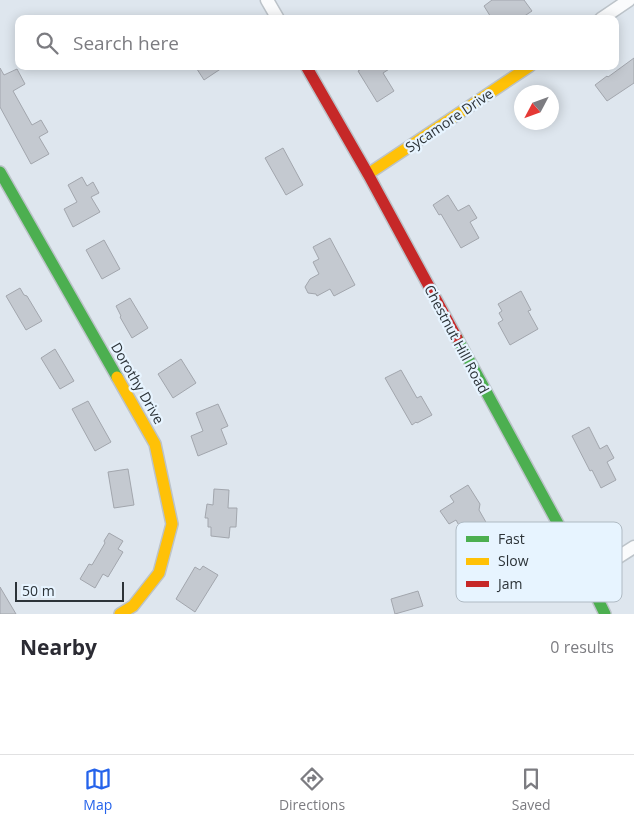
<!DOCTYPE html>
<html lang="en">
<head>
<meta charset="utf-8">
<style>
  :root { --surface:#fff; --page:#f7f7f7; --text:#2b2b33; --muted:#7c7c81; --line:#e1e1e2; --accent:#2563eb }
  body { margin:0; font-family:"Open Sans",sans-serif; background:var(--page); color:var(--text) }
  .compass { position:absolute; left:514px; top:85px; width:45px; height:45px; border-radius:50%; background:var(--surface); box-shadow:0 2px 12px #0003; rotate:229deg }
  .scale { position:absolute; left:15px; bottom:12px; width:109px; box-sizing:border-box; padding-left:5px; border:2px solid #2c3338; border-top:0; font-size:14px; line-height:18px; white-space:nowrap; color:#2c3338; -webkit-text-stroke:4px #e7f4ff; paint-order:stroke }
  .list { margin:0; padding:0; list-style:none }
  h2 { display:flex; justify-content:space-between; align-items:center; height:65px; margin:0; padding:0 20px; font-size:21px }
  h2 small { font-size:16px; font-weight:400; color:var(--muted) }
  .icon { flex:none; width:28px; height:28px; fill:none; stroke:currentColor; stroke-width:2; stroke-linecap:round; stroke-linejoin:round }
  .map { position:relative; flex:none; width:634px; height:614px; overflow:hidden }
  .search { position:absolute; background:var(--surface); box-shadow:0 2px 12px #0003; left:15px; right:15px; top:15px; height:55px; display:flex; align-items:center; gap:12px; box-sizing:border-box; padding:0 18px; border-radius:10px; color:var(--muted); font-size:19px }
  .sheet { height:140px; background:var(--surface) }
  nav { display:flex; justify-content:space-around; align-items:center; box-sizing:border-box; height:70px; border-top:1px solid var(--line); background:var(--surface); font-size:14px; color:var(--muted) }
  nav a { display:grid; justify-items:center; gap:2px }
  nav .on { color:var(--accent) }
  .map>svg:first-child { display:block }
  .building { fill:#c4c9d0; stroke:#a2a6ad }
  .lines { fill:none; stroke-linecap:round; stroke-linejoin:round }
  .street-casing { stroke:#bcc3c9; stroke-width:15 }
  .fast-casing { stroke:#bcc3c9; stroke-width:14 }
  .slow-casing { stroke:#bcc3c9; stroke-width:14 }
  .jam-casing { stroke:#bcc3c9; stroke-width:14 }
  .street { stroke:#fafbfc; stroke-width:12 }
  .fast { stroke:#4caf50; stroke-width:11 }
  .slow { stroke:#ffc107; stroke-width:11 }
  .jam { stroke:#c62828; stroke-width:11 }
  .labels { text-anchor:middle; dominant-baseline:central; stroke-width:4.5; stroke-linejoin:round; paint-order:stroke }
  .street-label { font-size:14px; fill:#2c3338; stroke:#e7f4ff }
  .key { fill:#e7f4ff; stroke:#afbac3; stroke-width:1 }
  .key-label { font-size:14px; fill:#2c3338 }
</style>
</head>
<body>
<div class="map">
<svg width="634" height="614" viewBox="0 0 634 614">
  <rect width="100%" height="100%" fill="#dee6ee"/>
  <g class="building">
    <path d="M492 0H524L532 11 520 19H492L484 6Z"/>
    <path d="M634 58V83L607 101 595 85 607 76 608 77Z"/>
    <path d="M195 66H225L204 80Z"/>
    <path d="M366 66H394L383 73 394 91 377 102 358 71Z"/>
    <path d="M0 68 4 75 17 69 25 84 13 91 32 125 41 120 48 132 39 137 49 154 31 164 0 107Z"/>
    <path d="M283 148 303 185 286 195 265 158Z"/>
    <path d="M82 177 87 186 93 182 99 193 91 197 100 212 73 227 64 209 77 202 68 185Z"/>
    <path d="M448 195 458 211 469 205 477 218 470 222 479 238 461 248 441 214 439 215 433 205Z"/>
    <path d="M330 238 355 285 334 296 330 289 317 296 316 294 308 293 305 287 310 279 319 274 313 262 319 259 313 247Z"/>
    <path d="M104 240 120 269 102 279 86 250Z"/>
    <path d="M20 288 24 295 27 296 42 321 26 330 6 296Z"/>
    <path d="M521 291 531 310 528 311 538 329 510 345 498 323 503 320 499 313 502 311 498 304Z"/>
    <path d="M130 298 148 328 132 338 120 317 121 316 116 306Z"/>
    <path d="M55 349 74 381 60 389 41 358Z"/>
    <path d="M181 359 196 383 173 398 158 374Z"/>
    <path d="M401 370 417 398 421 396 432 415 417 423 416 422 412 425 385 378Z"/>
    <path d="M88 401 111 442 95 451 72 409Z"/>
    <path d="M218 404 228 426 221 429 227 444 198 456 191 436 203 431 196 413Z"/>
    <path d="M589 427 600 449 607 445 614 458 607 462 616 480 601 488 592 470 590 471 572 436Z"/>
    <path d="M128 469 134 505 114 508 108 472Z"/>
    <path d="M468 485 480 504 479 510 491 531 477 540 467 525 461 529 456 520 449 524 440 511 454 502 450 496Z"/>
    <path d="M214 489 229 490 228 508H237L236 527H230L229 538 211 536V527H208V518H205L207 504 213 505Z"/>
    <path d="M109 533 123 541 118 549 123 552 108 577 103 574 95 588 80 579 89 564 92 565 105 543 104 541Z"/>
    <path d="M203 566 218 575 195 612 176 599 195 567 200 570Z"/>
    <path d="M0 587 16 614H0Z"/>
    <path d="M418 591 423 606 395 614 391 599Z"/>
  </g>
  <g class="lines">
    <defs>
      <g id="street">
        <path d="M267 0 278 19"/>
        <path d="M601 19 629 0"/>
        <path d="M587 577 634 547"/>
      </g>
      <g id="fast">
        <path d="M0 172 117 377"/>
        <path d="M457 338 587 577 605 614"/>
      </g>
      <g id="slow">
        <path d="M368 174 530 66"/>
        <path d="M117 377 155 444 172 524 159 573 133 606 120 614"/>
      </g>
      <path id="jam" d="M306 66 368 174 457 338"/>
    </defs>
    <use href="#street" class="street-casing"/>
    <use href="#fast" class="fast-casing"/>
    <use href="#slow" class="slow-casing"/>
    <use href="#jam" class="jam-casing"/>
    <use href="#street" class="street"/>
    <use href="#fast" class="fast"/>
    <use href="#slow" class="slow"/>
    <use href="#jam" class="jam"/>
  </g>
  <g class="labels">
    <g class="street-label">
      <text transform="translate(449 120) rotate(-34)">Sycamore Drive</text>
      <text transform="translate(457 339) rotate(62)">Chestnut Hill Road</text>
      <text transform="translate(138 383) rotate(60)">Dorothy Drive</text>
    </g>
  </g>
  <rect x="456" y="522" width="166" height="80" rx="8" class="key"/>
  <rect x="466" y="536" width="23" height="6" fill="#4caf50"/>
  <rect x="466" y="558" width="23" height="7" fill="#ffc107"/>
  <rect x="466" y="581" width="23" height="6" fill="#c62828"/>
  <g class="key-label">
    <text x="498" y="544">Fast</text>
    <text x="498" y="566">Slow</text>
    <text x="498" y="589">Jam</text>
  </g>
</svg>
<svg class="compass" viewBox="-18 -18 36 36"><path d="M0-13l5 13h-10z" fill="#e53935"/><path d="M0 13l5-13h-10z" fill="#7c7c81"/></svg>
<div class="scale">50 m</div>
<div class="search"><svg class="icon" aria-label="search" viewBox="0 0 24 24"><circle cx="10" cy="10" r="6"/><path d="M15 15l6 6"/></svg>Search here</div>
</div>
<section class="sheet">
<h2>Nearby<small>0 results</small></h2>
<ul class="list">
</ul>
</section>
<nav>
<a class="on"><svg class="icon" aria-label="map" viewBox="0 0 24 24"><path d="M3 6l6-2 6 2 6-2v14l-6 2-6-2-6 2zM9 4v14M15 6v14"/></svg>Map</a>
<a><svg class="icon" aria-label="directions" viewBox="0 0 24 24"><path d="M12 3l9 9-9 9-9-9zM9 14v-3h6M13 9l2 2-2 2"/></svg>Directions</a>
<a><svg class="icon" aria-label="saved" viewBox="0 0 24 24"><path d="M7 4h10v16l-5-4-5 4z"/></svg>Saved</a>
</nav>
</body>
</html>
